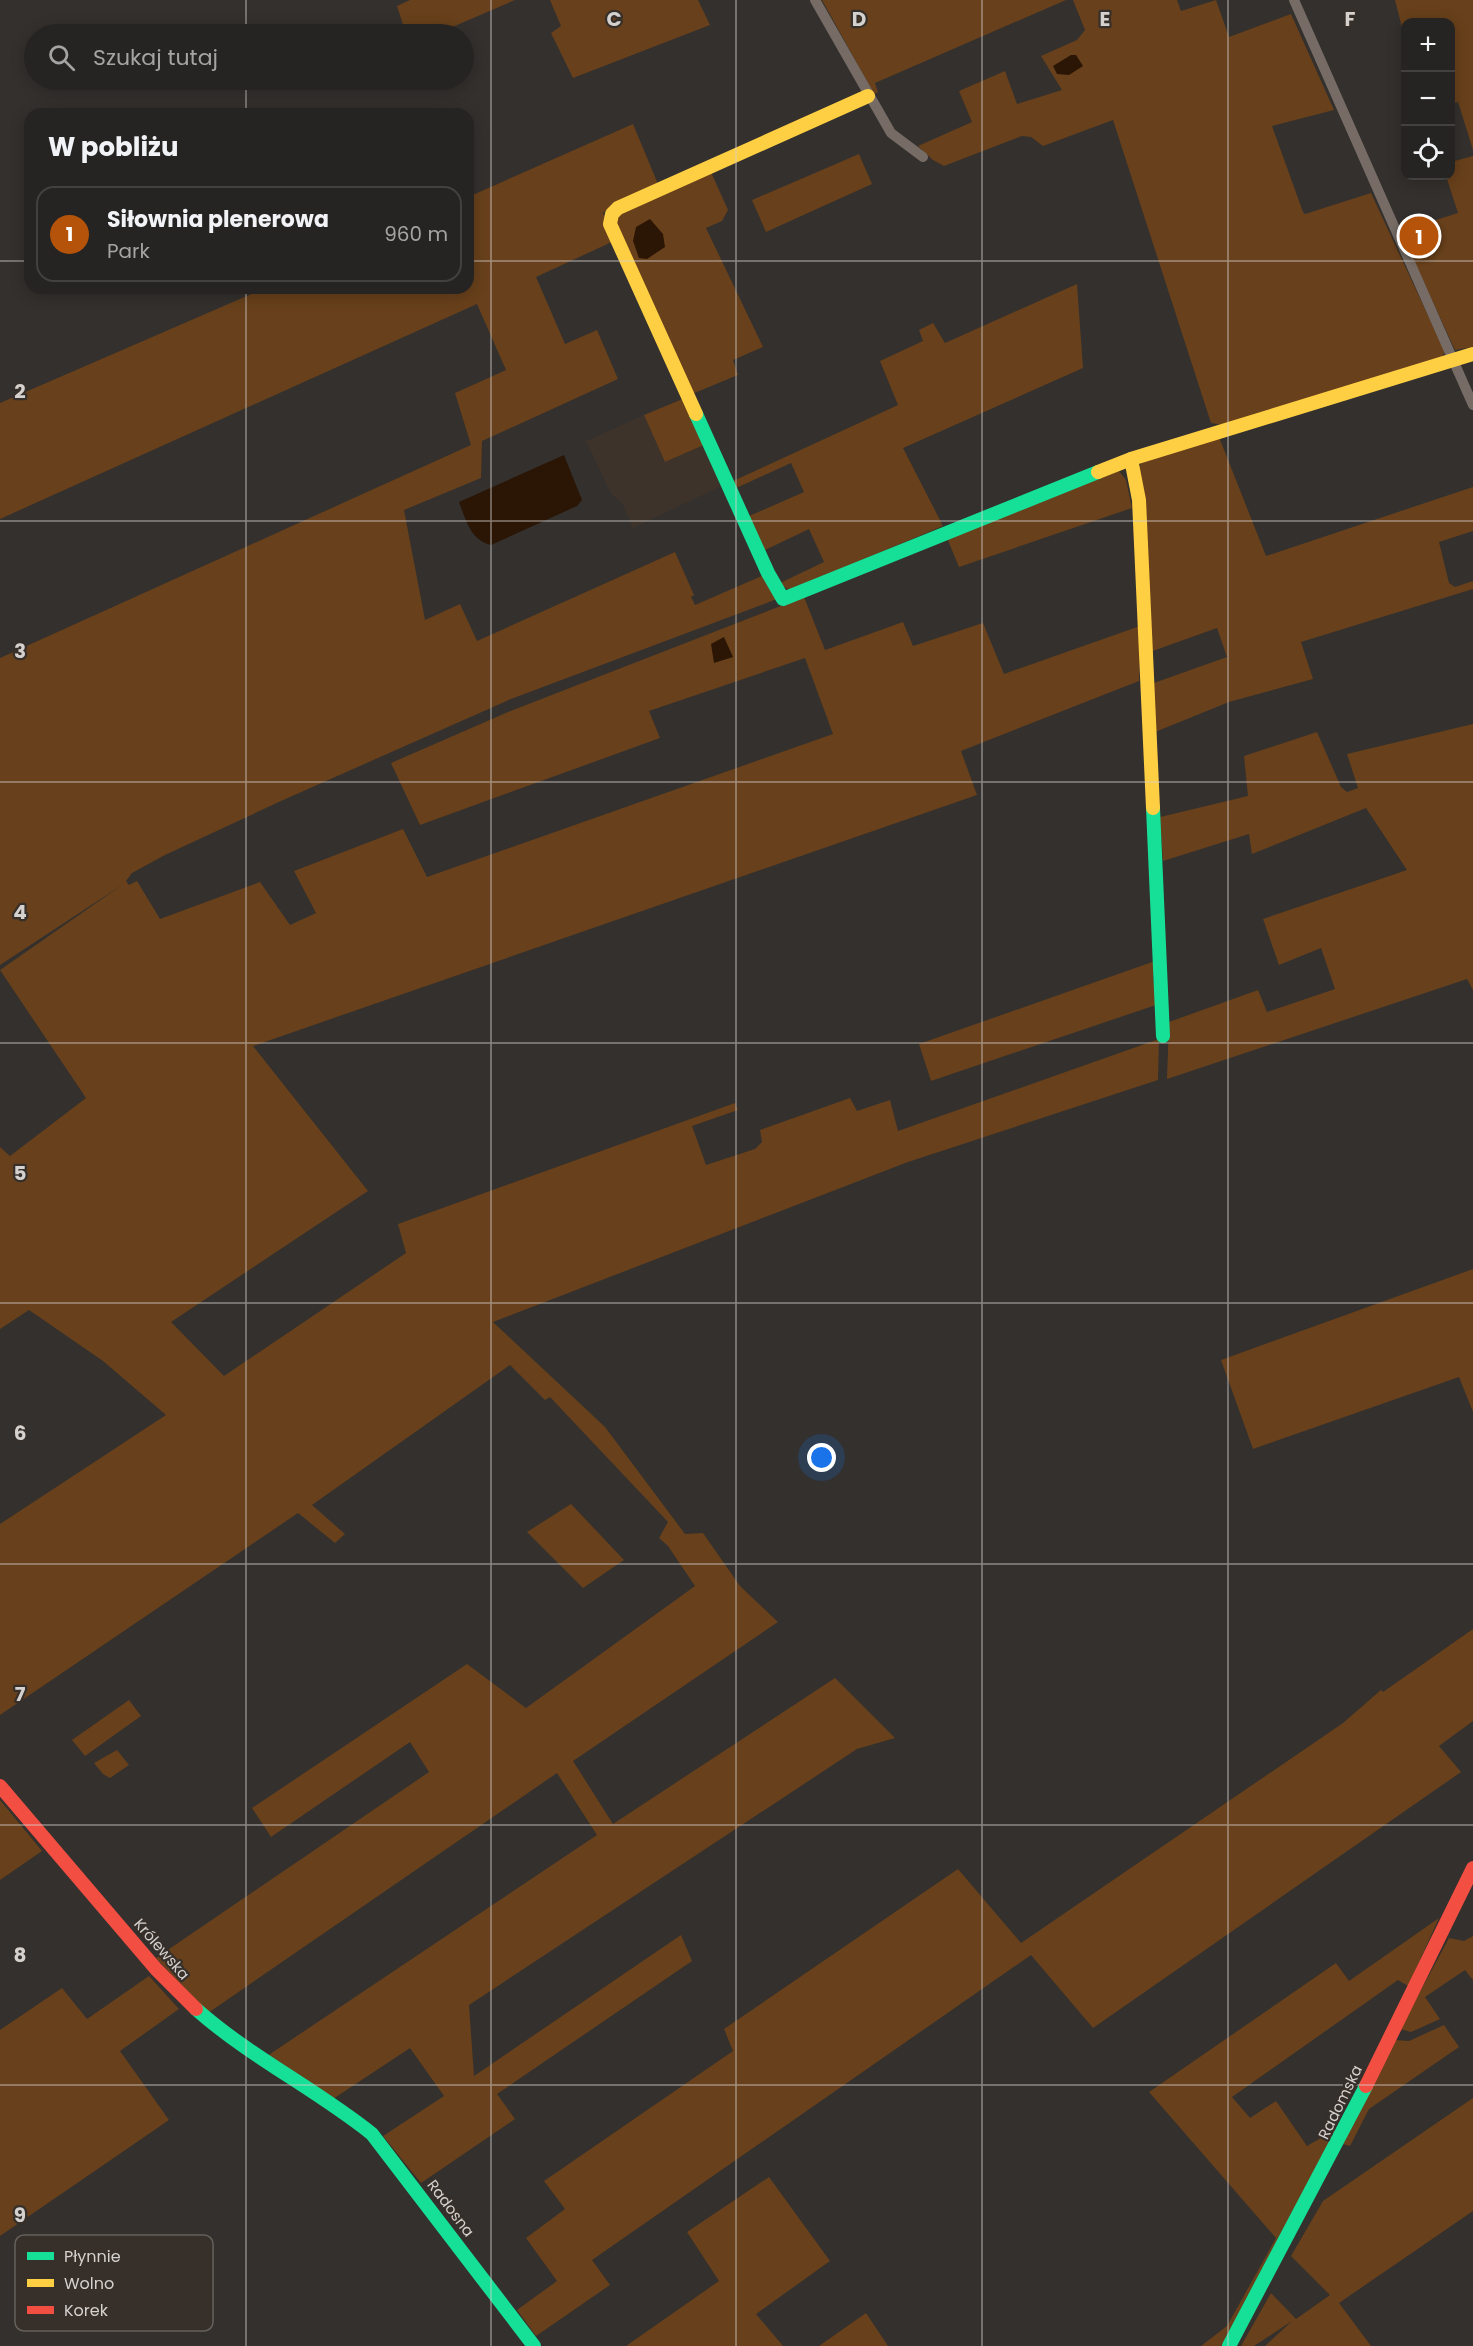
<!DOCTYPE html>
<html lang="pl">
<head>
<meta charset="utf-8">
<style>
  :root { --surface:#262422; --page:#2e2c2a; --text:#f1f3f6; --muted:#a4a4a5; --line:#424140; --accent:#b45309 }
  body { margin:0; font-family:Poppins,sans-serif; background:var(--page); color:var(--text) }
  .controls { position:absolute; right:18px; top:18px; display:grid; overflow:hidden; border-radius:12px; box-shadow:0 3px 15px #0003 }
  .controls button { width:54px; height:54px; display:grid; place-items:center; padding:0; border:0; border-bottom:2px solid var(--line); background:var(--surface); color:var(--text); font:30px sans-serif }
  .you { position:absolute; left:822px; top:1458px; width:21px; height:21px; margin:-15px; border:4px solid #fff; border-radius:50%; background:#1a73e8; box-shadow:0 0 0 9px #1a73e833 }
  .badge { display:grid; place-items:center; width:39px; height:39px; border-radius:50%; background:var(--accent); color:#fff; font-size:20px; font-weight:700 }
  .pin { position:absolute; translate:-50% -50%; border:3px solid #fff; box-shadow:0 2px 6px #0006 }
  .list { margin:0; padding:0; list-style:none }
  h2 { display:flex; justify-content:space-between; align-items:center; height:78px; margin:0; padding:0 24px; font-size:26px }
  h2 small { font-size:20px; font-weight:400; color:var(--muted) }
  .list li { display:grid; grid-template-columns:39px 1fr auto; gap:18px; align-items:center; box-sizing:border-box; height:96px; margin:0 12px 12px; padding:0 12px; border:2px solid var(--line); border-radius:18px }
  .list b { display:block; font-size:22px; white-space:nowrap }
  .list p { margin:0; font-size:20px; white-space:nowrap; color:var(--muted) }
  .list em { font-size:20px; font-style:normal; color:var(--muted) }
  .icon { flex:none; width:33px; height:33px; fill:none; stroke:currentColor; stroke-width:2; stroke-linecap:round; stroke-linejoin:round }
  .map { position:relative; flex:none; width:1473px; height:2346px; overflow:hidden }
  .search { position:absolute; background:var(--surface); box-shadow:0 3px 15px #0003; left:24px; top:24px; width:450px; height:66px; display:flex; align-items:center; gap:15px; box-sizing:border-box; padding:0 21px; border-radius:33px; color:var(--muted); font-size:22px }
  .panel { position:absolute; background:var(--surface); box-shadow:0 3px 15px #0003; left:24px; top:108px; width:450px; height:186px; border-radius:18px }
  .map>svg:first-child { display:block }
  .built { fill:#3d332b }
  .green { fill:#68401b }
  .water { fill:#2b1605 }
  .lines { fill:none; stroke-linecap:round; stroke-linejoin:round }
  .street { stroke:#766c65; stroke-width:10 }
  .fast { stroke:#16e098; stroke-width:14 }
  .slow { stroke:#ffcf43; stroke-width:14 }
  .jam { stroke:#f24e42; stroke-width:14 }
  .grid { fill:none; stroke:#d5d1ce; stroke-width:1.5; stroke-opacity:0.55 }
  .labels { text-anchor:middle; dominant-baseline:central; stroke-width:4.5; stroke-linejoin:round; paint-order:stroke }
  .street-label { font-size:15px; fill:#d5d1ce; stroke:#362f2a }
  .key { fill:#362f2a; stroke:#66605b; stroke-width:1.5 }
  .key-label { font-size:16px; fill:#d5d1ce }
  .grid-label { font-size:20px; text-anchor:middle; font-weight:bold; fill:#d5d1ce; stroke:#362f2a; stroke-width:4.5; stroke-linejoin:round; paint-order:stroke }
</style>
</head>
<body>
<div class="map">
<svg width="1473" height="2346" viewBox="0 0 1473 2346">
  <rect width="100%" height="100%" fill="#33302d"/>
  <path class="built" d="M644 415 665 462 706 444 724 485 633 528 622 503 611 494 586 441Z"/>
  <g class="green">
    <path d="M410 0H515L436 34H406L397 6Z"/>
    <path d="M550 0H698L710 25 573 78 551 33 561 26Z"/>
    <path d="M822 0H1066L875 83 878 92 874 94Z"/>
    <path d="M1073 0H1177L1181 11 1216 0 1229 37 1291 14 1334 110 1272 126 1303 212 1305 214 1371 193 1445 352 1441 358 1223 425 1211 423 1113 120 1043 146 1031 137 1022 136 944 166 933 160 918 146 972 122 959 91 1005 71 1017 104 1062 90 1041 56 1077 40 1085 30Z"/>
    <path d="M1395 0H1473V150L1458 102 1451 104 1450 22H1406L1405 39Z"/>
    <path d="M633 124 658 184 611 206 603 213 614 241 536 277 565 344 597 330 618 379 482 441 481 478 404 510 425 620 460 604 477 641 675 552 694 595 691 597 695 605 764 575 777 599 511 699 281 801 165 855 132 873 126 881 129 885 137 881 160 919 260 882 290 925 316 913 294 871 403 829 427 877 833 734 805 658 649 711 660 738 420 825 391 763 508 712 804 597 825 650 903 622 913 646 983 623 1004 674 1140 626 1139 681 961 751 977 795 253 1046 368 1191 171 1322 224 1376 406 1253 398 1224 735 1103 738 1110 692 1126 706 1165 755 1149 762 1142 760 1130 850 1098 857 1111 890 1100 898 1131 1159 1039 1158 1080 908 1162 493 1322 605 1427 685 1534 703 1533 740 1586 778 1622 573 1761 613 1824 835 1678 895 1738 857 1749 469 2005 474 2076 681 1935 692 1961 497 2094 515 2119 421 2183 383 2136 444 2096 410 2048 333 2099 267 2056 597 1835 557 1773 208 2013 156 1958 429 1772 410 1742 271 1837 252 1808 467 1664 526 1708 695 1586 668 1546 659 1538 668 1522 550 1397 545 1400 510 1365 312 1505 345 1534 335 1543 298 1513 0 1715V1524L166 1415 103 1361 29 1310 0 1329V1147L10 1156 86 1098 0 970 122 885 0 965V658L471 445 455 393 506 370 477 304 0 519V403L265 288H468V197Z"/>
    <path d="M859 154 872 184 766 232 752 200Z"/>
    <path d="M1473 156V347L1455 350 1409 250 1412 248 1404 230 1458 213 1446 176H1450L1451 162Z"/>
    <path d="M710 170 728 210 722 221 706 228 763 347 733 360 738 375 692 394 618 228 615 215Z"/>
    <path d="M1077 284 1083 368 903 448 943 526 790 590 778 584 824 562 809 529 763 551 747 517 804 492 791 463 734 489 731 482 898 405 880 361 923 341 919 330 933 323 945 343Z"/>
    <path d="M685 398 706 444 665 462 644 415Z"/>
    <path d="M1219 437 1266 556 1473 487V531L1439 542 1449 583 1455 587 1473 581V589L1301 642 1313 679 1229 702 1155 732 1151 684 1227 657 1217 628 1150 652 1138 471 1141 463Z"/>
    <path d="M1119 471 1126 480 1132 508 959 567 947 538Z"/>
    <path d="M1473 724V990L1467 979 1167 1079 1169 1022 1258 990 1267 1012 1335 989 1321 948 1279 965 1263 919 1407 870 1366 808 1252 854 1249 834 1163 861 1160 817 1248 796 1244 756 1317 732 1341 787 1347 792 1358 788 1347 754Z"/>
    <path d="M1155 961 1156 973 1153 976 1156 1005 931 1081 919 1044Z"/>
    <path d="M1473 1269V1412L1459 1377 1253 1449 1221 1360Z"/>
    <path d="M571 1504 624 1560 583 1588 527 1532Z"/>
    <path d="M1473 1629V1721L1439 1746 1461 1772 1093 2028 1031 1955 592 2260 610 2285 536 2336 517 2310 557 2281 526 2238 565 2209 544 2181 733 2051 724 2029 958 1869 1021 1943 1343 1723 1381 1690 1383 1692Z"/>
    <path d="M129 1700 141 1716 85 1756 72 1740Z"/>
    <path d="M117 1750 129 1765 110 1778 103 1774 94 1763Z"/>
    <path d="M0 1800 42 1851 0 1880Z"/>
    <path d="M1439 1918 1408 1986 1398 1980 1232 2097 1250 2118 1276 2101 1307 2146 1338 2128 1224 2346H1201L1227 2326 1276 2238 1149 2092 1336 1963 1349 1981Z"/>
    <path d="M1473 1936V1980L1465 1970 1425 1997 1440 2019 1411 2032 1400 2029 1449 1938 1464 1941Z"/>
    <path d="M149 1976 179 2009 120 2051 169 2120 0 2236V2030L62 1988 87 2019Z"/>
    <path d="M1444 2025 1459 2047 1369 2109 1350 2146 1343 2144 1394 2040 1409 2041Z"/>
    <path d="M1473 2098V2211L1339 2303 1371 2346H1265L1292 2321 1254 2346H1241L1271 2293 1296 2319 1330 2295 1291 2256 1323 2201Z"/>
    <path d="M769 2177 830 2261 756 2314 783 2346H626L719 2281 687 2232Z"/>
    <path d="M866 2313 888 2346H819Z"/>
  </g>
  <g class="water">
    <path d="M1071 55H1076L1083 66 1069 75 1057 74 1053 66Z"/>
    <path d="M650 219 663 234 665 247 647 259 639 258 633 241 636 227Z"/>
    <path d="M564 455 582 500 577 506 491 545C470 540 466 520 459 502Z"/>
    <path d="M724 637 733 657 714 663 711 644Z"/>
  </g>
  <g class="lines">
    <g class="street">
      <path d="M815 0 891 133 923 157"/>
      <path d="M1294 0 1473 405"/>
    </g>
    <g class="fast">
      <path d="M696 414 768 573 783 599 1098 472"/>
      <path d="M1153 808 1163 1036"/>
      <path d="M196 2009C250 2057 316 2089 372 2134L534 2346"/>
      <path d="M1229 2346 1366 2086"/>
    </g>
    <g class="slow">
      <path d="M696 414 610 224 612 214 618 208 868 96"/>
      <path d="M1131 459 1139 500 1153 808"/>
      <path d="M1098 472 1131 459 1473 354"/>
    </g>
    <g class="jam">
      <path d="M0 1786 156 1969 196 2009"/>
      <path d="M1366 2086 1473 1868"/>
    </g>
  </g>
  <path class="grid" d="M246 0V34M491 0V2346M736 0V2346M982 0V2346M1228 0V2346M246 80V114M0 261H30M468 261H1473M246 288V2346M0 521H1473M0 782H1473M0 1043H1473M0 1303H1473M0 1564H1473M0 1825H1473M0 2085H1473"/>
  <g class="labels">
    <g class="street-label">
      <text transform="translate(162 1949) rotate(49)">Królewska</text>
      <text transform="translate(1340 2102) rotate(-64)">Radomska</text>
      <text transform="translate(451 2208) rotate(53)">Radosna</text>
    </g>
  </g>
  <rect x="15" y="2235" width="198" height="96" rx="9" class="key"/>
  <rect x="27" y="2252" width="27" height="8" fill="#16e098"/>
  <rect x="27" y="2279" width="27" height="8" fill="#ffcf43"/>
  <rect x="27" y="2306" width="27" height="8" fill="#f24e42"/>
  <g class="key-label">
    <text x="64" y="2262">Płynnie</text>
    <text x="64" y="2289">Wolno</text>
    <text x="64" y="2316">Korek</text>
  </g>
  <g class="grid-label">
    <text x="614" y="26">C</text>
    <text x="859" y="26">D</text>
    <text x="1105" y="26">E</text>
    <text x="1350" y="26">F</text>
    <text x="20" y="398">2</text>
    <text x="20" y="658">3</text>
    <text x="20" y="919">4</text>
    <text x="20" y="1180">5</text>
    <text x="20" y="1440">6</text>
    <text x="20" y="1701">7</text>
    <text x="20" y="1962">8</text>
    <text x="20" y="2222">9</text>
  </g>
</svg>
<div class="controls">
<button>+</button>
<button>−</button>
<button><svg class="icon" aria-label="locate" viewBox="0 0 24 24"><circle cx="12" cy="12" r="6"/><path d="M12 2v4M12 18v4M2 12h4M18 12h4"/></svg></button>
</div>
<div class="you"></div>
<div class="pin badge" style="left:1419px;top:236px">1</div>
<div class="search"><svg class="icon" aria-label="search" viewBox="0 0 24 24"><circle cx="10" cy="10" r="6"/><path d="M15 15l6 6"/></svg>Szukaj tutaj</div>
<section class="panel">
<h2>W pobliżu<small></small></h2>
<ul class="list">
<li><span class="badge">1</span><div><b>Siłownia plenerowa</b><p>Park</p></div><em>960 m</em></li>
</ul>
</section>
</div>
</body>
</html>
